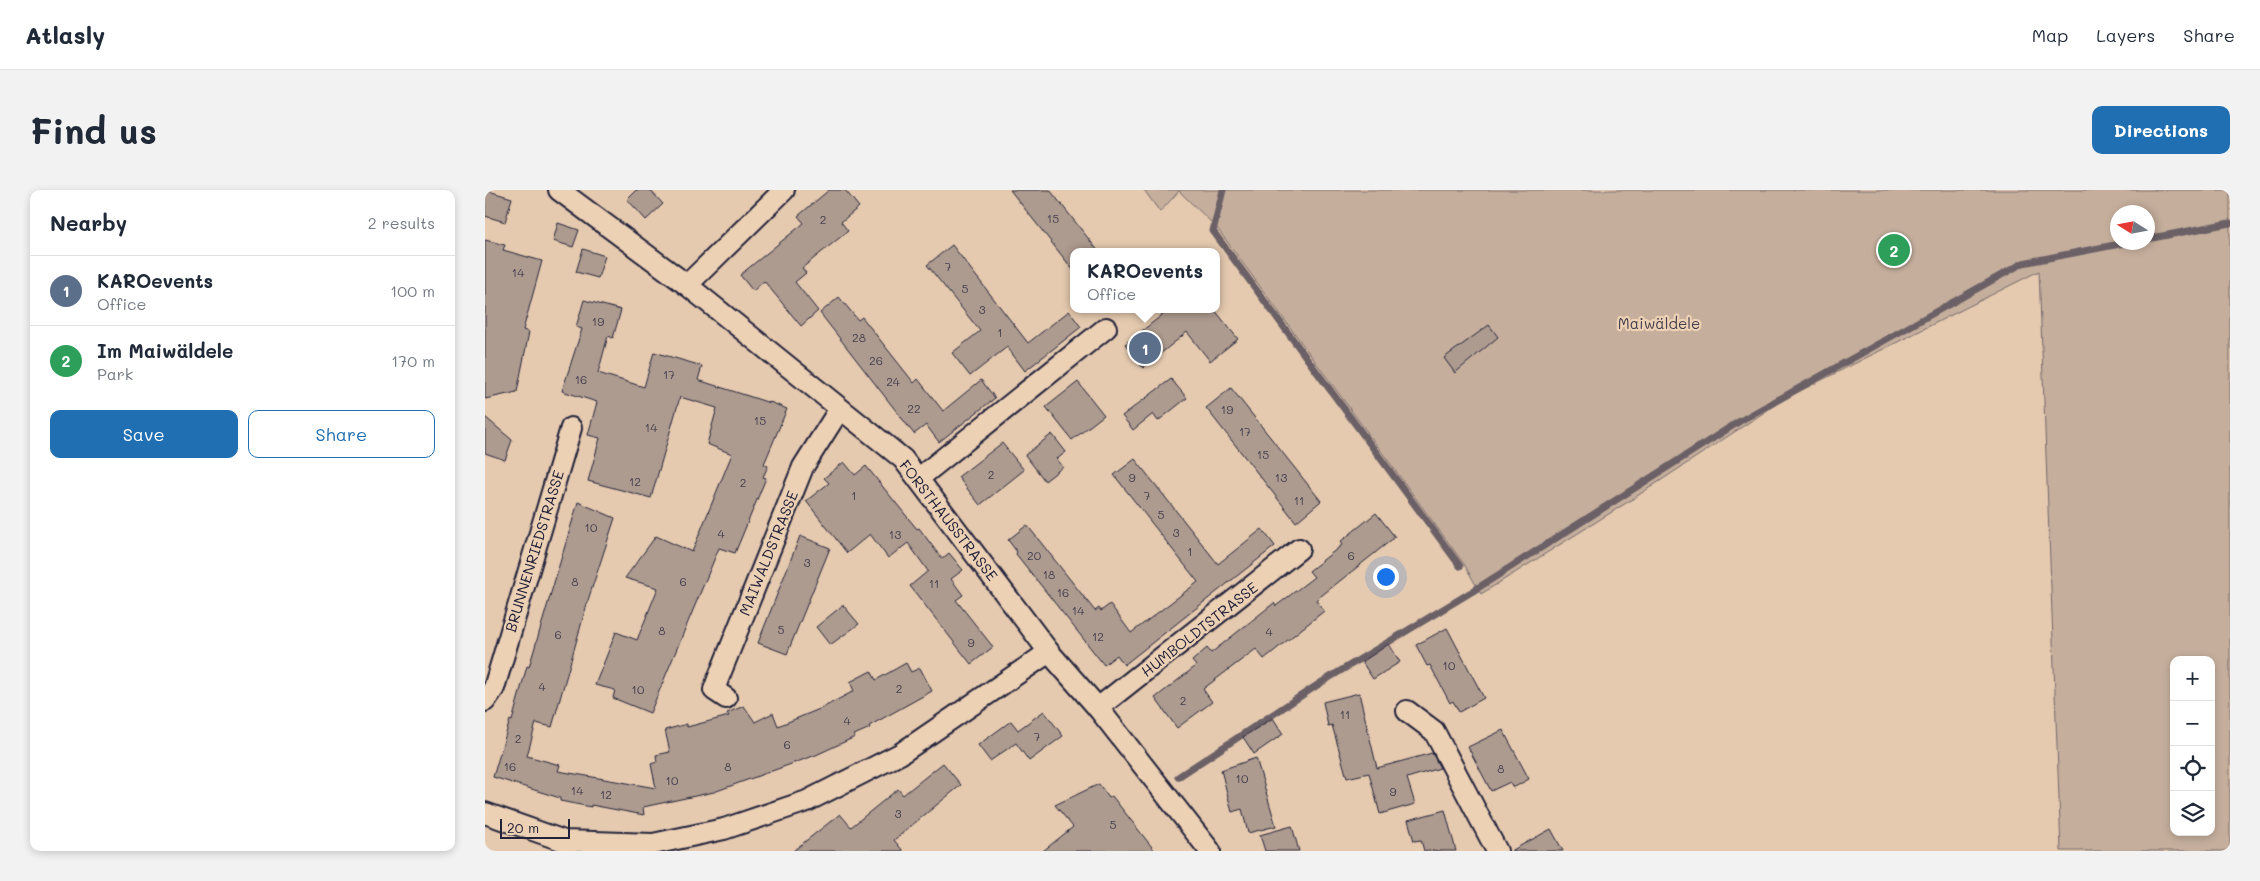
<!DOCTYPE html>
<html lang="en">
<head>
<meta charset="utf-8">
<style>
  :root { --surface:#fff; --page:#f2f2f3; --text:#1f2937; --muted:#747a83; --line:#e0e1e3; --accent:#1f6fb2 }
  body { margin:0; font-family:Mali,sans-serif; background:var(--page); color:var(--text) }
  .controls { position:absolute; right:15px; bottom:15px; display:grid; overflow:hidden; border-radius:10px; box-shadow:0 2px 8px #0003 }
  .controls button { width:45px; height:45px; display:grid; place-items:center; padding:0; border:0; border-bottom:1px solid var(--line); background:var(--surface); color:var(--text); font:25px sans-serif }
  .compass { position:absolute; left:1625px; top:15px; width:45px; height:45px; border-radius:50%; background:var(--surface); box-shadow:0 2px 8px #0003; rotate:281deg }
  .scale { position:absolute; left:15px; bottom:12px; width:70px; box-sizing:border-box; padding-left:5px; border:2px solid #22223b; border-top:0; font-size:14px; line-height:18px; white-space:nowrap; color:#22223b; -webkit-text-stroke:4px #edd1b4; paint-order:stroke }
  .you { position:absolute; left:900px; top:386px; width:18px; height:18px; margin:-12px; border:4px solid #fff; border-radius:50%; background:#1a73e8; box-shadow:0 0 0 8px #1a73e833 }
  .badge { display:grid; place-items:center; width:32px; height:32px; border-radius:50%; background:var(--accent); color:#fff; font-size:16px; font-weight:700 }
  .pin { position:absolute; translate:-50% -50%; border:2px solid #fff; box-shadow:0 1px 5px #0006 }
  .popup { position:absolute; left:585px; top:58px; width:150px; height:65px; box-sizing:border-box; display:grid; place-content:center; border-radius:10px; background:var(--surface); filter:drop-shadow(0 1px 4px #0005); font-size:16px; white-space:nowrap; color:var(--muted) }
  .popup b { font-size:19px; color:var(--text) }
  .popup::after { content:''; position:absolute; left:50%; top:100%; margin-left:-10px; border:10px solid transparent; border-top-color:var(--surface) }
  .list { margin:0; padding:0; list-style:none }
  h2 { display:flex; justify-content:space-between; align-items:center; height:65px; margin:0; padding:0 20px; font-size:21px }
  h2 small { font-size:16px; font-weight:400; color:var(--muted) }
  .list li { display:grid; grid-template-columns:32px 1fr auto; gap:15px; align-items:center; box-sizing:border-box; height:70px; padding:0 20px; border-top:1px solid var(--line) }
  .list b { display:block; font-size:19px; white-space:nowrap }
  .list p { margin:0; font-size:16px; white-space:nowrap; color:var(--muted) }
  .list em { font-size:16px; font-style:normal; color:var(--muted) }
  .actions { display:flex; gap:10px; padding:15px 20px }
  .actions a { flex:1; padding:11px 0; border:1px solid var(--accent); border-radius:10px; text-align:center; font-size:18px; color:var(--accent) }
  .actions .main { background:var(--accent); color:#fff }
  .icon { flex:none; width:28px; height:28px; fill:none; stroke:currentColor; stroke-width:2; stroke-linecap:round; stroke-linejoin:round }
  .map { position:relative; flex:none; width:1745px; height:661px; overflow:hidden; border-radius:10px }
  header { display:flex; align-items:center; gap:30px; box-sizing:border-box; height:70px; padding:0 25px; background:var(--surface); border-bottom:1px solid var(--line) }
  header strong { font-size:24px }
  nav { display:flex; gap:28px; margin-inline-start:auto; font-size:18px }
  .intro { display:flex; align-items:center; justify-content:space-between; box-sizing:border-box; height:120px; padding:0 30px }
  h1 { margin:0; font-size:35px }
  .button { padding:12px 22px; border-radius:10px; background:var(--accent); color:#fff; font-size:18px; font-weight:700 }
  main { display:flex; gap:30px; padding:0 30px }
  aside { flex:1; background:var(--surface); border-radius:10px; box-shadow:0 2px 8px #0003 }
  .map>svg:first-child { display:block }
  .green { fill:#c5ae9c; stroke:#74686c; fill-rule:evenodd }
  .lines { fill:none; stroke-linecap:round; stroke-linejoin:round }
  .stream { stroke:#6b6066; stroke-width:7 }
  .building { fill:#ae9b8f; stroke:#22223b }
  .street-casing { stroke:#22223b; stroke-width:24 }
  .street { stroke:#edd1b4; stroke-width:20 }
  .labels { text-anchor:middle; dominant-baseline:central; stroke-width:4.5; stroke-linejoin:round; paint-order:stroke }
  .number-label { font-size:12px; fill:#454050 }
  .park-label { font-size:15px; fill:#433e4e; stroke:#edd1b4 }
  .street-label { font-size:15px; fill:#22223b; stroke:#edd1b4 }
</style>
</head>
<body>
<header>
<strong>Atlasly</strong>
<nav><a>Map</a><a>Layers</a><a>Share</a></nav>
</header>
<div class="intro"><h1>Find us</h1><a class="button">Directions</a></div>
<main>
<aside>
<h2>Nearby<small>2 results</small></h2>
<ul class="list">
<li><span class="badge" style="background:#5c6f8a">1</span><div><b>KAROevents</b><p>Office</p></div><em>100 m</em></li>
<li><span class="badge" style="background:#2e9e5b">2</span><div><b>Im Maiwäldele</b><p>Park</p></div><em>170 m</em></li>
</ul>
<div class="actions"><a class="main">Save</a><a>Share</a></div>
</aside>
<div class="map">
<svg width="1745" height="661" viewBox="0 0 1745 661">
  <rect width="100%" height="100%" fill="#e5caaf"/>
  <filter id="ink" filterUnits="userSpaceOnUse"><feTurbulence type="fractalNoise" baseFrequency=".02" numOctaves="2"/><feDisplacementMap in="SourceGraphic" scale="10" xChannelSelector="R" yChannelSelector="G"/><feConvolveMatrix kernelMatrix="1 2 1 2 8 2 1 2 1" color-interpolation-filters="sRGB"/></filter>
  <g filter="url(#ink)">
    <path class="green" d="M659 0H1745V661H1576L1554 81 1301 208 1146 310 996 404 979 374 732 38 694 1 675 22ZM1632 22H1662V52H1632ZM1689 470H1726V642H1689Z"/>
    <g class="lines">
      <g class="stream">
        <path d="M738 0 728 41 975 376"/>
        <path d="M1662 49 1745 33"/>
        <path d="M693 587 837 492 988 401 1255 231 1538 73 1645 52"/>
      </g>
    </g>
    <g class="building">
      <path d="M0 0 27 8 20 32 0 26Z"/>
      <path d="M151 0H165L178 14 161 30 142 9Z"/>
      <path d="M344 0H360L374 17 356 32 363 41 317 78 321 83 310 92 333 121 316 136 279 91 268 101 255 85 319 33 313 26Z"/>
      <path d="M525 0H565L614 62H589V81Z"/>
      <path d="M73 33 94 40 88 57 68 51Z"/>
      <path d="M0 50 20 55 18 60 57 71 38 140 44 142 32 202 0 209Z"/>
      <path d="M467 55 543 153 584 121 596 137 540 181 522 157 485 186 467 163 495 141 442 75Z"/>
      <path d="M98 59 120 66 113 88 91 82Z"/>
      <path d="M354 107 373 130 377 127 429 193 433 189 458 221 496 190 510 208 454 252 441 235 429 244 335 123Z"/>
      <path d="M99 110 136 120 128 148 123 146 113 183 159 197 169 162 217 176 213 190 285 213V212L302 219 279 274 283 276 278 287 281 288 250 363 234 358 165 523 128 508 130 500 110 495 131 442 152 450 173 398 140 388 171 346 207 362 247 264 222 254 232 218 195 207 166 308 103 291 115 248 103 245 112 212 77 201 97 139 91 137Z"/>
      <path d="M685 119H729L753 149 725 171 702 142 658 178 640 154Z"/>
      <path d="M1004 135 1013 147 970 183 959 168Z"/>
      <path d="M686 189 702 208 673 231 668 224 648 240 637 226Z"/>
      <path d="M593 192 619 225 587 250 561 217Z"/>
      <path d="M746 198 836 311 811 332 721 218Z"/>
      <path d="M0 227 27 250 20 270 0 263Z"/>
      <path d="M567 244 581 262 572 269 578 277 560 291 540 265Z"/>
      <path d="M517 253 539 280 495 315 473 287Z"/>
      <path d="M650 269 733 374 777 339 790 356 639 475 632 465 619 475 531 364 532 362 523 350 542 335 610 421 614 418 616 421 625 414 646 443 713 392 629 285Z"/>
      <path d="M359 272 370 285 381 276 432 339 434 338 457 369 464 363 478 380 466 389 478 405 471 410 508 457 486 474 425 396 443 381 423 353 403 368 385 344 362 363 321 311 344 293 339 288Z"/>
      <path d="M93 312 130 328 104 407 67 537 51 533 42 566 75 575 73 581 171 598 166 574 172 572 171 565 185 562 180 540 202 534V537L244 526 242 523 259 516 270 532 288 523 293 536 337 518 369 501 365 492 386 481 391 490 421 473 426 482 435 478 447 501 384 536 385 538 369 545 370 547 331 565 229 602 158 617 159 625 106 615V617L75 611V608L8 587 25 530 27 531 42 476 44 477Z"/>
      <path d="M891 323 910 347 831 410 839 421 779 469 771 459 718 499 727 512 692 538 670 508 711 476 707 471 722 458 726 463 789 413 791 416 829 387 824 381 857 355 855 352Z"/>
      <path d="M315 346 345 358 302 464 273 453Z"/>
      <path d="M358 415 374 434 345 455 331 437Z"/>
      <path d="M962 438 999 508 974 522 968 511 965 513 945 475 942 476 931 455Z"/>
      <path d="M904 454 915 472 888 489 877 472Z"/>
      <path d="M874 503 892 578 947 563 955 578 922 588 930 614 895 624 884 583 862 588 847 535 843 536 838 512Z"/>
      <path d="M559 521 578 546 544 571 531 553 505 571 493 555 526 531 533 540Z"/>
      <path d="M788 528 798 544 769 564 758 547Z"/>
      <path d="M1018 540 1044 589 1028 598 1025 592 1006 601 983 557Z"/>
      <path d="M771 568 791 636 763 643 757 619 747 622 736 580Z"/>
      <path d="M458 573 476 595 409 650 418 661H308L355 624 366 637 413 599 418 605Z"/>
      <path d="M614 594 624 608 627 606 670 661H558L588 637 570 615Z"/>
      <path d="M960 620 971 661H939L936 650 929 651 923 630Z"/>
      <path d="M807 636 814 661H780L775 645Z"/>
      <path d="M1066 639 1078 661H1026Z"/>
    </g>
    <g class="lines">
      <defs>
        <g id="street">
          <path d="M74 0 202 95 418 269 564 462 613 518 725 661"/>
          <path d="M202 95 299 0"/>
          <path d="M434 288 621 138"/>
          <path d="M241 508 229 500 233 489 318 277 354 220"/>
          <path d="M0 511 9 498 86 238"/>
          <path d="M613 518 814 359"/>
          <path d="M922 521 949 541 1012 661"/>
          <path d="M0 623 79 651 168 654 239 639 322 611 415 564 564 462"/>
        </g>
      </defs>
      <use href="#street" class="street-casing"/>
      <use href="#street" class="street"/>
    </g>
  </g>
  <g class="labels">
    <g class="number-label">
      <text x="568" y="28">15</text>
      <text x="338" y="29">2</text>
      <text x="463" y="76">7</text>
      <text x="33" y="82">14</text>
      <text x="480" y="98">5</text>
      <text x="497" y="119">3</text>
      <text x="113" y="131">19</text>
      <text x="515" y="142">1</text>
      <text x="374" y="147">28</text>
      <text x="391" y="170">26</text>
      <text x="184" y="184">17</text>
      <text x="96" y="189">16</text>
      <text x="408" y="191">24</text>
      <text x="429" y="218">22</text>
      <text x="742" y="219">19</text>
      <text x="275" y="230">15</text>
      <text x="166" y="237">14</text>
      <text x="760" y="241">17</text>
      <text x="778" y="264">15</text>
      <text x="506" y="284">2</text>
      <text x="647" y="287">9</text>
      <text x="796" y="287">13</text>
      <text x="150" y="291">12</text>
      <text x="258" y="292">2</text>
      <text x="369" y="305">1</text>
      <text x="662" y="305">7</text>
      <text x="814" y="310">11</text>
      <text x="676" y="324">5</text>
      <text x="106" y="337">10</text>
      <text x="691" y="342">3</text>
      <text x="236" y="343">4</text>
      <text x="410" y="344">13</text>
      <text x="705" y="361">1</text>
      <text x="549" y="365">20</text>
      <text x="866" y="365">6</text>
      <text x="322" y="372">3</text>
      <text x="564" y="384">18</text>
      <text x="90" y="391">8</text>
      <text x="198" y="391">6</text>
      <text x="449" y="393">11</text>
      <text x="578" y="402">16</text>
      <text x="593" y="420">14</text>
      <text x="296" y="439">5</text>
      <text x="177" y="440">8</text>
      <text x="784" y="441">4</text>
      <text x="73" y="444">6</text>
      <text x="613" y="446">12</text>
      <text x="486" y="452">9</text>
      <text x="964" y="475">10</text>
      <text x="57" y="496">4</text>
      <text x="414" y="498">2</text>
      <text x="153" y="499">10</text>
      <text x="698" y="510">2</text>
      <text x="860" y="524">11</text>
      <text x="362" y="530">4</text>
      <text x="552" y="546">7</text>
      <text x="33" y="548">2</text>
      <text x="302" y="554">6</text>
      <text x="25" y="576">16</text>
      <text x="243" y="576">8</text>
      <text x="1016" y="578">8</text>
      <text x="757" y="588">10</text>
      <text x="187" y="590">10</text>
      <text x="92" y="600">14</text>
      <text x="908" y="601">9</text>
      <text x="121" y="604">12</text>
      <text x="413" y="623">3</text>
      <text x="628" y="634">5</text>
    </g>
    <g class="park-label">
      <text x="1174" y="133">Maiwäldele</text>
    </g>
    <g class="street-label">
      <text transform="translate(464 330) rotate(52)">FORSTHAUSSTRASSE</text>
      <text transform="translate(49 361) rotate(-73)">BRUNNENRIEDSTRASSE</text>
      <text transform="translate(283 363) rotate(-68)">MAIWALDSTRASSE</text>
      <text transform="translate(714 439) rotate(-38)">HUMBOLDTSTRASSE</text>
    </g>
  </g>
</svg>
<div class="controls">
<button>+</button>
<button>−</button>
<button><svg class="icon" aria-label="locate" viewBox="0 0 24 24"><circle cx="12" cy="12" r="6"/><path d="M12 2v4M12 18v4M2 12h4M18 12h4"/></svg></button>
<button><svg class="icon" aria-label="layers" viewBox="0 0 24 24"><path d="M12 4l9 5-9 5-9-5zM3 14l9 5 9-5"/></svg></button>
</div>
<svg class="compass" viewBox="-18 -18 36 36"><path d="M0-13l5 13h-10z" fill="#e53935"/><path d="M0 13l5-13h-10z" fill="#747a83"/></svg>
<div class="scale">20 m</div>
<div class="you"></div>
<div class="pin badge" style="left:660px;top:158px;background:#5c6f8a">1</div>
<div class="popup"><b>KAROevents</b>Office</div>
<div class="pin badge" style="left:1409px;top:60px;background:#2e9e5b">2</div>
</div>
</main>
</body>
</html>
